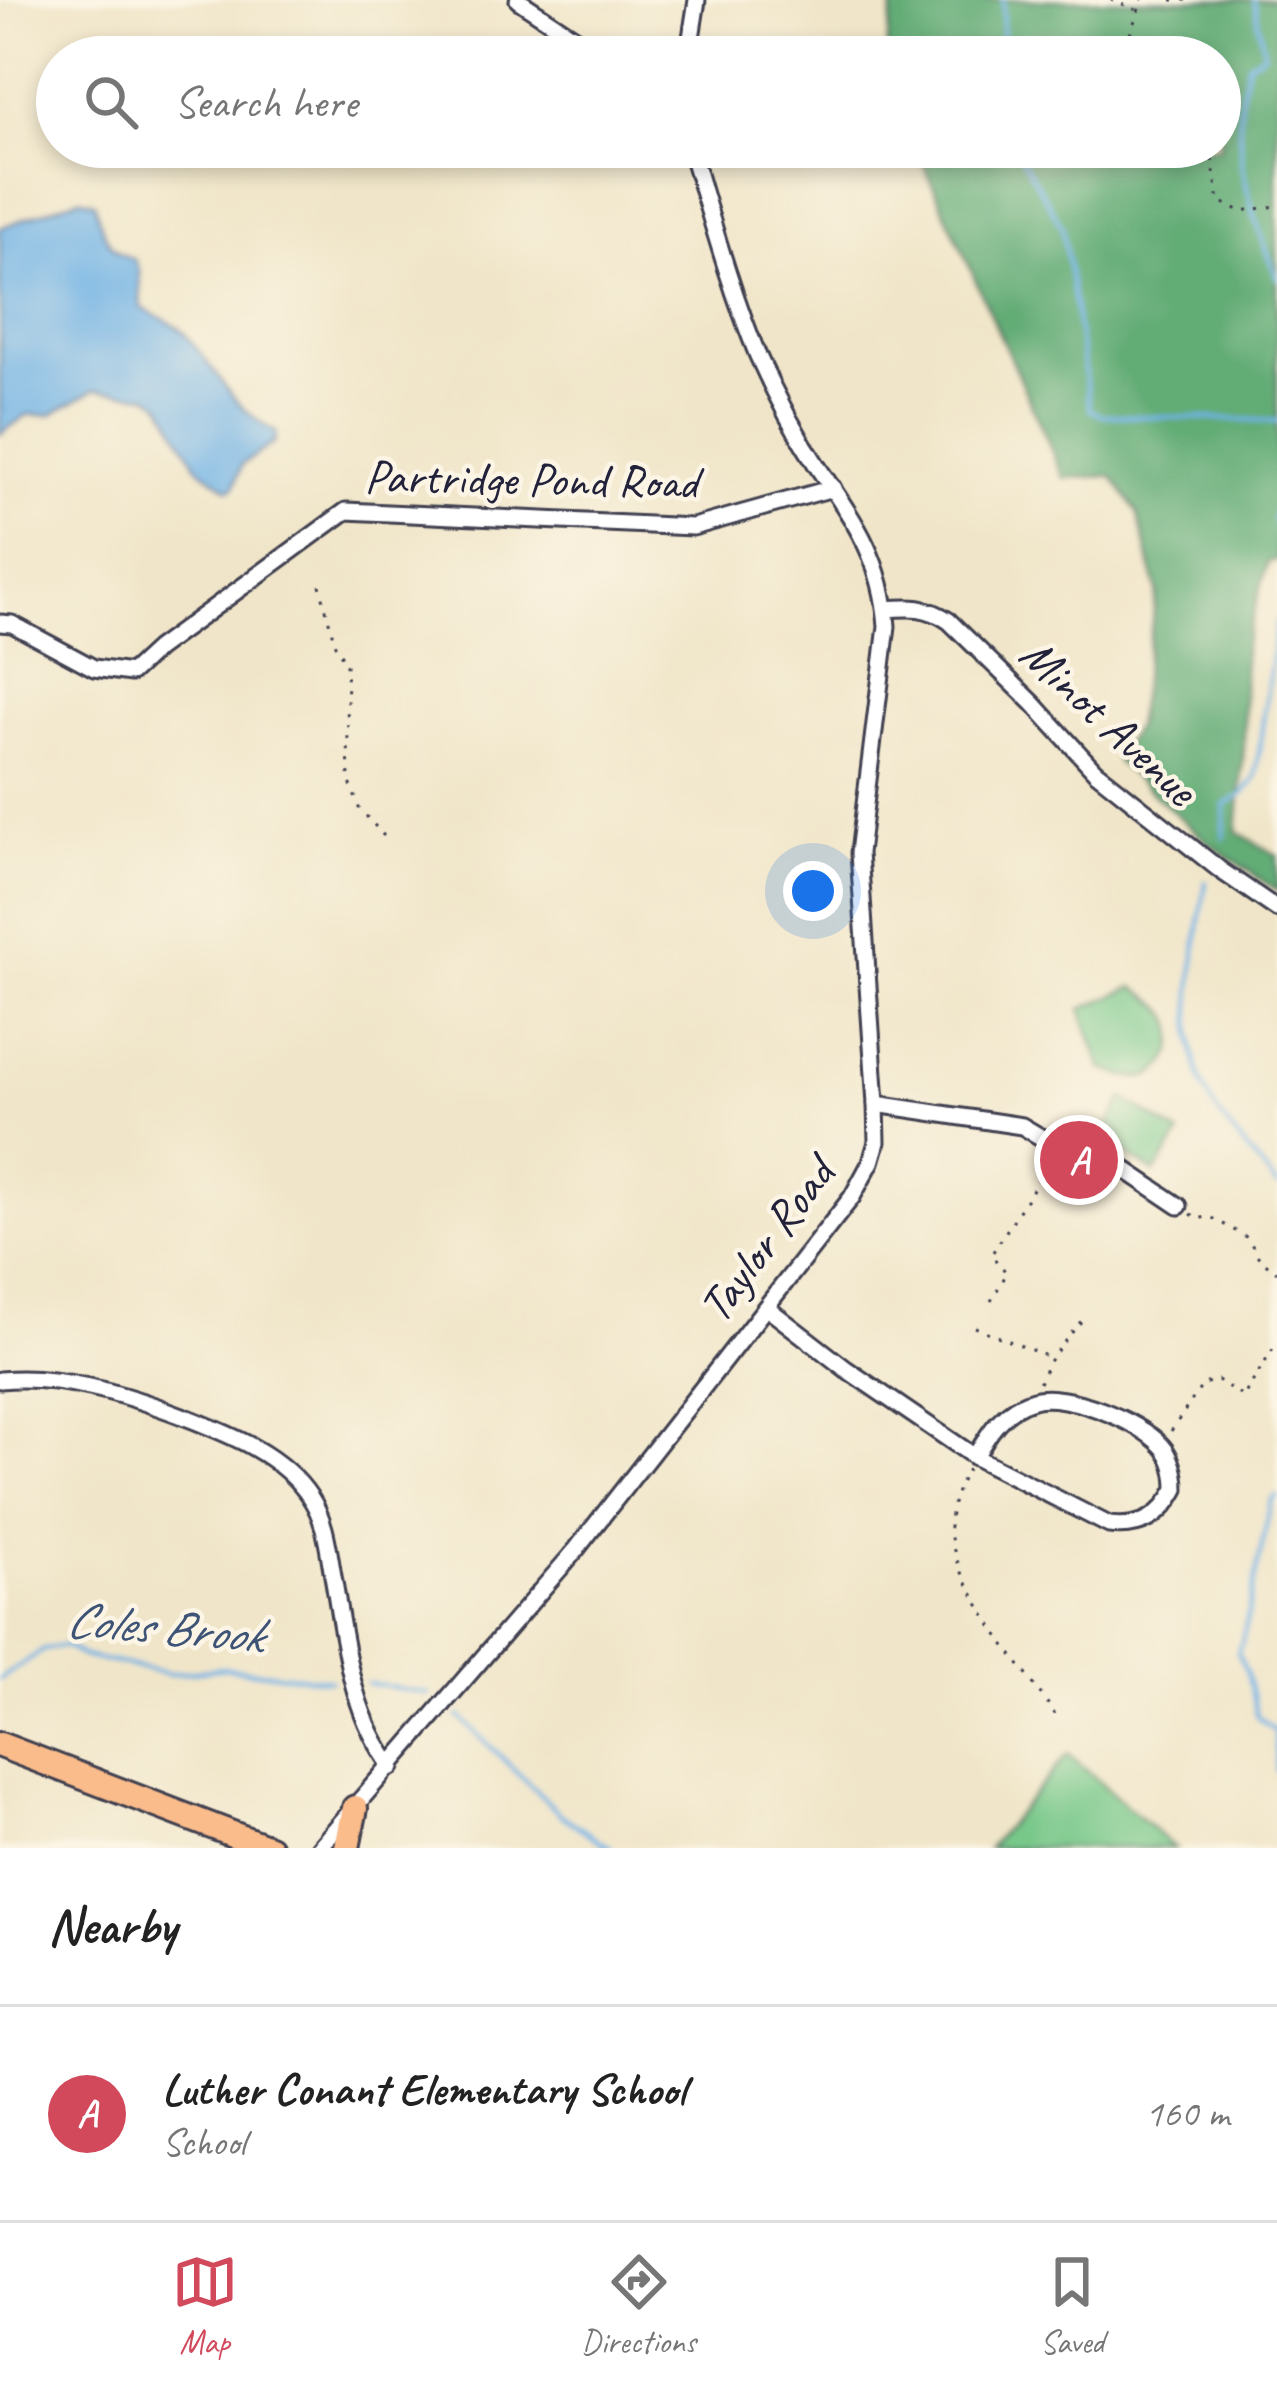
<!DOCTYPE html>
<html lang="en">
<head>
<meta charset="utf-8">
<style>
  :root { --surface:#fff; --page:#f2f2f2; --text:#222; --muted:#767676; --line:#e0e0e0; --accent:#d1495b }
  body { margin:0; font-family:Caveat,sans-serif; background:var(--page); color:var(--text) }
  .you { position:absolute; left:813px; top:891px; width:42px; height:42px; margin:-30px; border:9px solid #fff; border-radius:50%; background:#1a73e8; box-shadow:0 0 0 18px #1a73e833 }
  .badge { display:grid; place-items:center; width:78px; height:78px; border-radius:50%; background:var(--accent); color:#fff; font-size:39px; font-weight:700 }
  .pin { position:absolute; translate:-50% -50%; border:6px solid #fff; box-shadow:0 3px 12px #0006 }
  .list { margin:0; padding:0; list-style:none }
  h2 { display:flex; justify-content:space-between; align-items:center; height:156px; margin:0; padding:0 48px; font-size:51px }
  h2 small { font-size:39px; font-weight:400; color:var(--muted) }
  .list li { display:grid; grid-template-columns:78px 1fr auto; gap:36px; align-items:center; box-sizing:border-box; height:216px; padding:0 48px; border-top:3px solid var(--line) }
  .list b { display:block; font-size:45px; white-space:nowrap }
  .list p { margin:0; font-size:39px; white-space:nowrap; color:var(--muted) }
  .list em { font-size:39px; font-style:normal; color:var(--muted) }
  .icon { flex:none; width:66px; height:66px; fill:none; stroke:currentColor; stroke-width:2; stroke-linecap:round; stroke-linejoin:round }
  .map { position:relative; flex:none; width:1277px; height:1848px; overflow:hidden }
  .search { position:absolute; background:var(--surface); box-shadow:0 6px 18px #0003; left:36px; right:36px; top:36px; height:132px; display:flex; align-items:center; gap:30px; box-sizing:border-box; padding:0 42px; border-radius:66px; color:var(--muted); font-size:45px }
  .sheet { height:372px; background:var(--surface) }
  nav { display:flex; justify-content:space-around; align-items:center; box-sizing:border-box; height:168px; border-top:3px solid var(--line); background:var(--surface); font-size:33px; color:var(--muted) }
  nav a { display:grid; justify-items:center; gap:6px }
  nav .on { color:var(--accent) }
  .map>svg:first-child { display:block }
  .green { fill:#78c88a; stroke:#4d7562; stroke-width:3 }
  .forest { fill:#62ac76; stroke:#426758; stroke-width:3 }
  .water { fill:#71b2e5; stroke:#4a6a90; stroke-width:3 }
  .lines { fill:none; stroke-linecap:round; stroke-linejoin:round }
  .stream { stroke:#71b2e5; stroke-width:4.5 }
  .minor-casing { stroke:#413f50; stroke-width:21 }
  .highway-casing { stroke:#413f50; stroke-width:30 }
  .path { stroke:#413f50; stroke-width:3; stroke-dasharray:3 9; stroke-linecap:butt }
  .minor { stroke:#fff; stroke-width:15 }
  .highway { stroke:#fabc8b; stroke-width:24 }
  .labels { text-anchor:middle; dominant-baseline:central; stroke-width:9; stroke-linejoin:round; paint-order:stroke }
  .street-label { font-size:48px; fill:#22223b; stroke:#fcf5e5 }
  .water-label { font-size:51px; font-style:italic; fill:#3e5476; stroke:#fcf5e5 }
</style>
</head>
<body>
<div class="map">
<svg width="1277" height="1848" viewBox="0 0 1277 1848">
  <rect width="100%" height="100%" fill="#fcf5e5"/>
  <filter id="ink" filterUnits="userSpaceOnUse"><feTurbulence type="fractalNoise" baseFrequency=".00833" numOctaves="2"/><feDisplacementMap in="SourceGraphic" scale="24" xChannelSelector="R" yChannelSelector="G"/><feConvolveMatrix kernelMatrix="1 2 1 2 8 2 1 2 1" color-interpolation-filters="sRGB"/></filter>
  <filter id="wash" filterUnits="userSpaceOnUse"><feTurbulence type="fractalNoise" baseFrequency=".004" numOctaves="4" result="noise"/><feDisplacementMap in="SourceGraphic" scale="48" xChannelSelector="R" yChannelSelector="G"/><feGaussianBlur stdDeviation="2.7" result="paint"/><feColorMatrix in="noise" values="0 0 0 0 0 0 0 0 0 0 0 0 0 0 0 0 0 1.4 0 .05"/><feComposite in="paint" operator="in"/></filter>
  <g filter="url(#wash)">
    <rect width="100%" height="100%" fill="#f0e5c8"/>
    <g class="green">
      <path d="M1134 987C1147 995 1163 1004 1171 1019 1182 1041 1167 1077 1140 1078 1129 1079 1113 1072 1102 1069L1081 1009Z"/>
      <path d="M1124 1098 1180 1135 1155 1173 1101 1137Z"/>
      <path d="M1068 1754 1174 1848H988Z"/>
    </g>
    <path class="forest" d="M894 0H1277V560L1268 562 1244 647V747L1237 832 1277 855V891L1209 843 1115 760 1135 727 1157 591 1137 512 1112 476 1064 478 916 147H1220V57H885Z"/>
    <path class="water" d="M79 198 94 202C101 225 106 253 134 259L139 270 141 307C154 316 173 321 183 332 218 369 228 406 276 432L274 443 242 464 234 488 228 489 197 466 162 404 148 395 95 390 50 415H27L0 434V228Z"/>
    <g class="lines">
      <g class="stream">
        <path d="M1254 0 1264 53 1248 63C1226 143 1249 204 1277 278"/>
        <path d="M1002 57 1003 0"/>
        <path d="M1014 147 1062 226 1090 410 1102 415 1277 421"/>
        <path d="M1277 501 1274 518 1277 532"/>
        <path d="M1224 838 1225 805 1243 794 1255 779 1277 619"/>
        <path d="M1206 882C1197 943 1177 1038 1208 1096 1225 1128 1255 1157 1277 1186"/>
        <path d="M1277 1496 1271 1502 1242 1642 1237 1653 1247 1673 1257 1716 1275 1731 1277 1771"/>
        <path d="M0 1679 43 1650 64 1646 83 1656 170 1674 225 1668 330 1680"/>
        <path d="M367 1683 429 1694"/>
        <path d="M459 1716 561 1815 611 1848"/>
      </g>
    </g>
  </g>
  <g filter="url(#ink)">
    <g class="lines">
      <defs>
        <g id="minor">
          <path d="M518 0 604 57"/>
          <path d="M688 57 697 0"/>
          <path d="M886 609C911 607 927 606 949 621L1033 703 1095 771 1220 870 1277 909"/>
          <path d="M0 623 12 624 94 668 131 673 157 649 346 511 693 527 833 488"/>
          <path d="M876 1104 1022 1126 1088 1165 1121 1167 1179 1206"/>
          <path d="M767 1308 846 1369 975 1457 1109 1525C1141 1529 1161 1517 1176 1489 1176 1474 1172 1457 1162 1446 1140 1421 1065 1391 1033 1400 1003 1409 989 1432 975 1457"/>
          <path d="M0 1380C59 1374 124 1394 180 1415 226 1433 281 1453 310 1497 326 1521 328 1548 333 1576 345 1643 350 1711 392 1767"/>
          <path d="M319 1848 575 1551 852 1197 871 1162 877 1142 876 1104 859 853 887 626C882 559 855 522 819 469 796 434 775 394 758 356 730 288 711 217 690 147"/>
        </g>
        <g id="highway">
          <path d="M0 1745 269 1848"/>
          <path d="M347 1848 355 1808"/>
        </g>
      </defs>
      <use href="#minor" class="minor-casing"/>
      <use href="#highway" class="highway-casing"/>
      <g class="path">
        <path d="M1111 0 1137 10"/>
        <path d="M1171 0H1193"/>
        <path d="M1122 57 1142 0"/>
        <path d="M1210 147 1219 201 1241 211 1277 206"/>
        <path d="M320 585 335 645 346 664 349 779 359 808 384 836"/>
        <path d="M1191 1214 1199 1219 1209 1216 1248 1238 1259 1258 1277 1272"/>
        <path d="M991 1301 1007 1273 991 1255 1052 1159"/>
        <path d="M975 1327 1051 1358"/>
        <path d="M1039 1383 1051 1358 1083 1319"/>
        <path d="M1171 1431 1203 1384 1218 1380 1243 1397 1277 1343"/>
        <path d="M968 1469C958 1485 951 1504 950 1523 948 1580 1023 1667 1055 1714"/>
      </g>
      <use href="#minor" class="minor"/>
      <use href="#highway" class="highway"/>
    </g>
  </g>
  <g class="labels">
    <g class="street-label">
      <text transform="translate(531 479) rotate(1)">Partridge Pond Road</text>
      <text transform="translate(1109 721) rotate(43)">Minot Avenue</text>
      <text transform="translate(766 1240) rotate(-53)">Taylor Road</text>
    </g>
    <g class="water-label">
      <text transform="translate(164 1627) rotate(5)">Coles Brook</text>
    </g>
  </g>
</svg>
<div class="you"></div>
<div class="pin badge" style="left:1079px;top:1160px">A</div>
<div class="search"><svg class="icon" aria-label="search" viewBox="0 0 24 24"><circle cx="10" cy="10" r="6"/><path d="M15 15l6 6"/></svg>Search here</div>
</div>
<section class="sheet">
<h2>Nearby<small></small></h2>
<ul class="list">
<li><span class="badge">A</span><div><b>Luther Conant Elementary School</b><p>School</p></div><em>160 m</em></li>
</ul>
</section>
<nav>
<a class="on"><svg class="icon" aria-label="map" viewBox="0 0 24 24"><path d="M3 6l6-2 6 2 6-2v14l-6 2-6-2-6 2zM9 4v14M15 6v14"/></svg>Map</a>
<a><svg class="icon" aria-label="directions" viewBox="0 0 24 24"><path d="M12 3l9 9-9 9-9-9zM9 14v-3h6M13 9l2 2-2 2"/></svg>Directions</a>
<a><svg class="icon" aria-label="saved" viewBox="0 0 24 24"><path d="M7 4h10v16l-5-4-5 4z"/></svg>Saved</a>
</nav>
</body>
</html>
